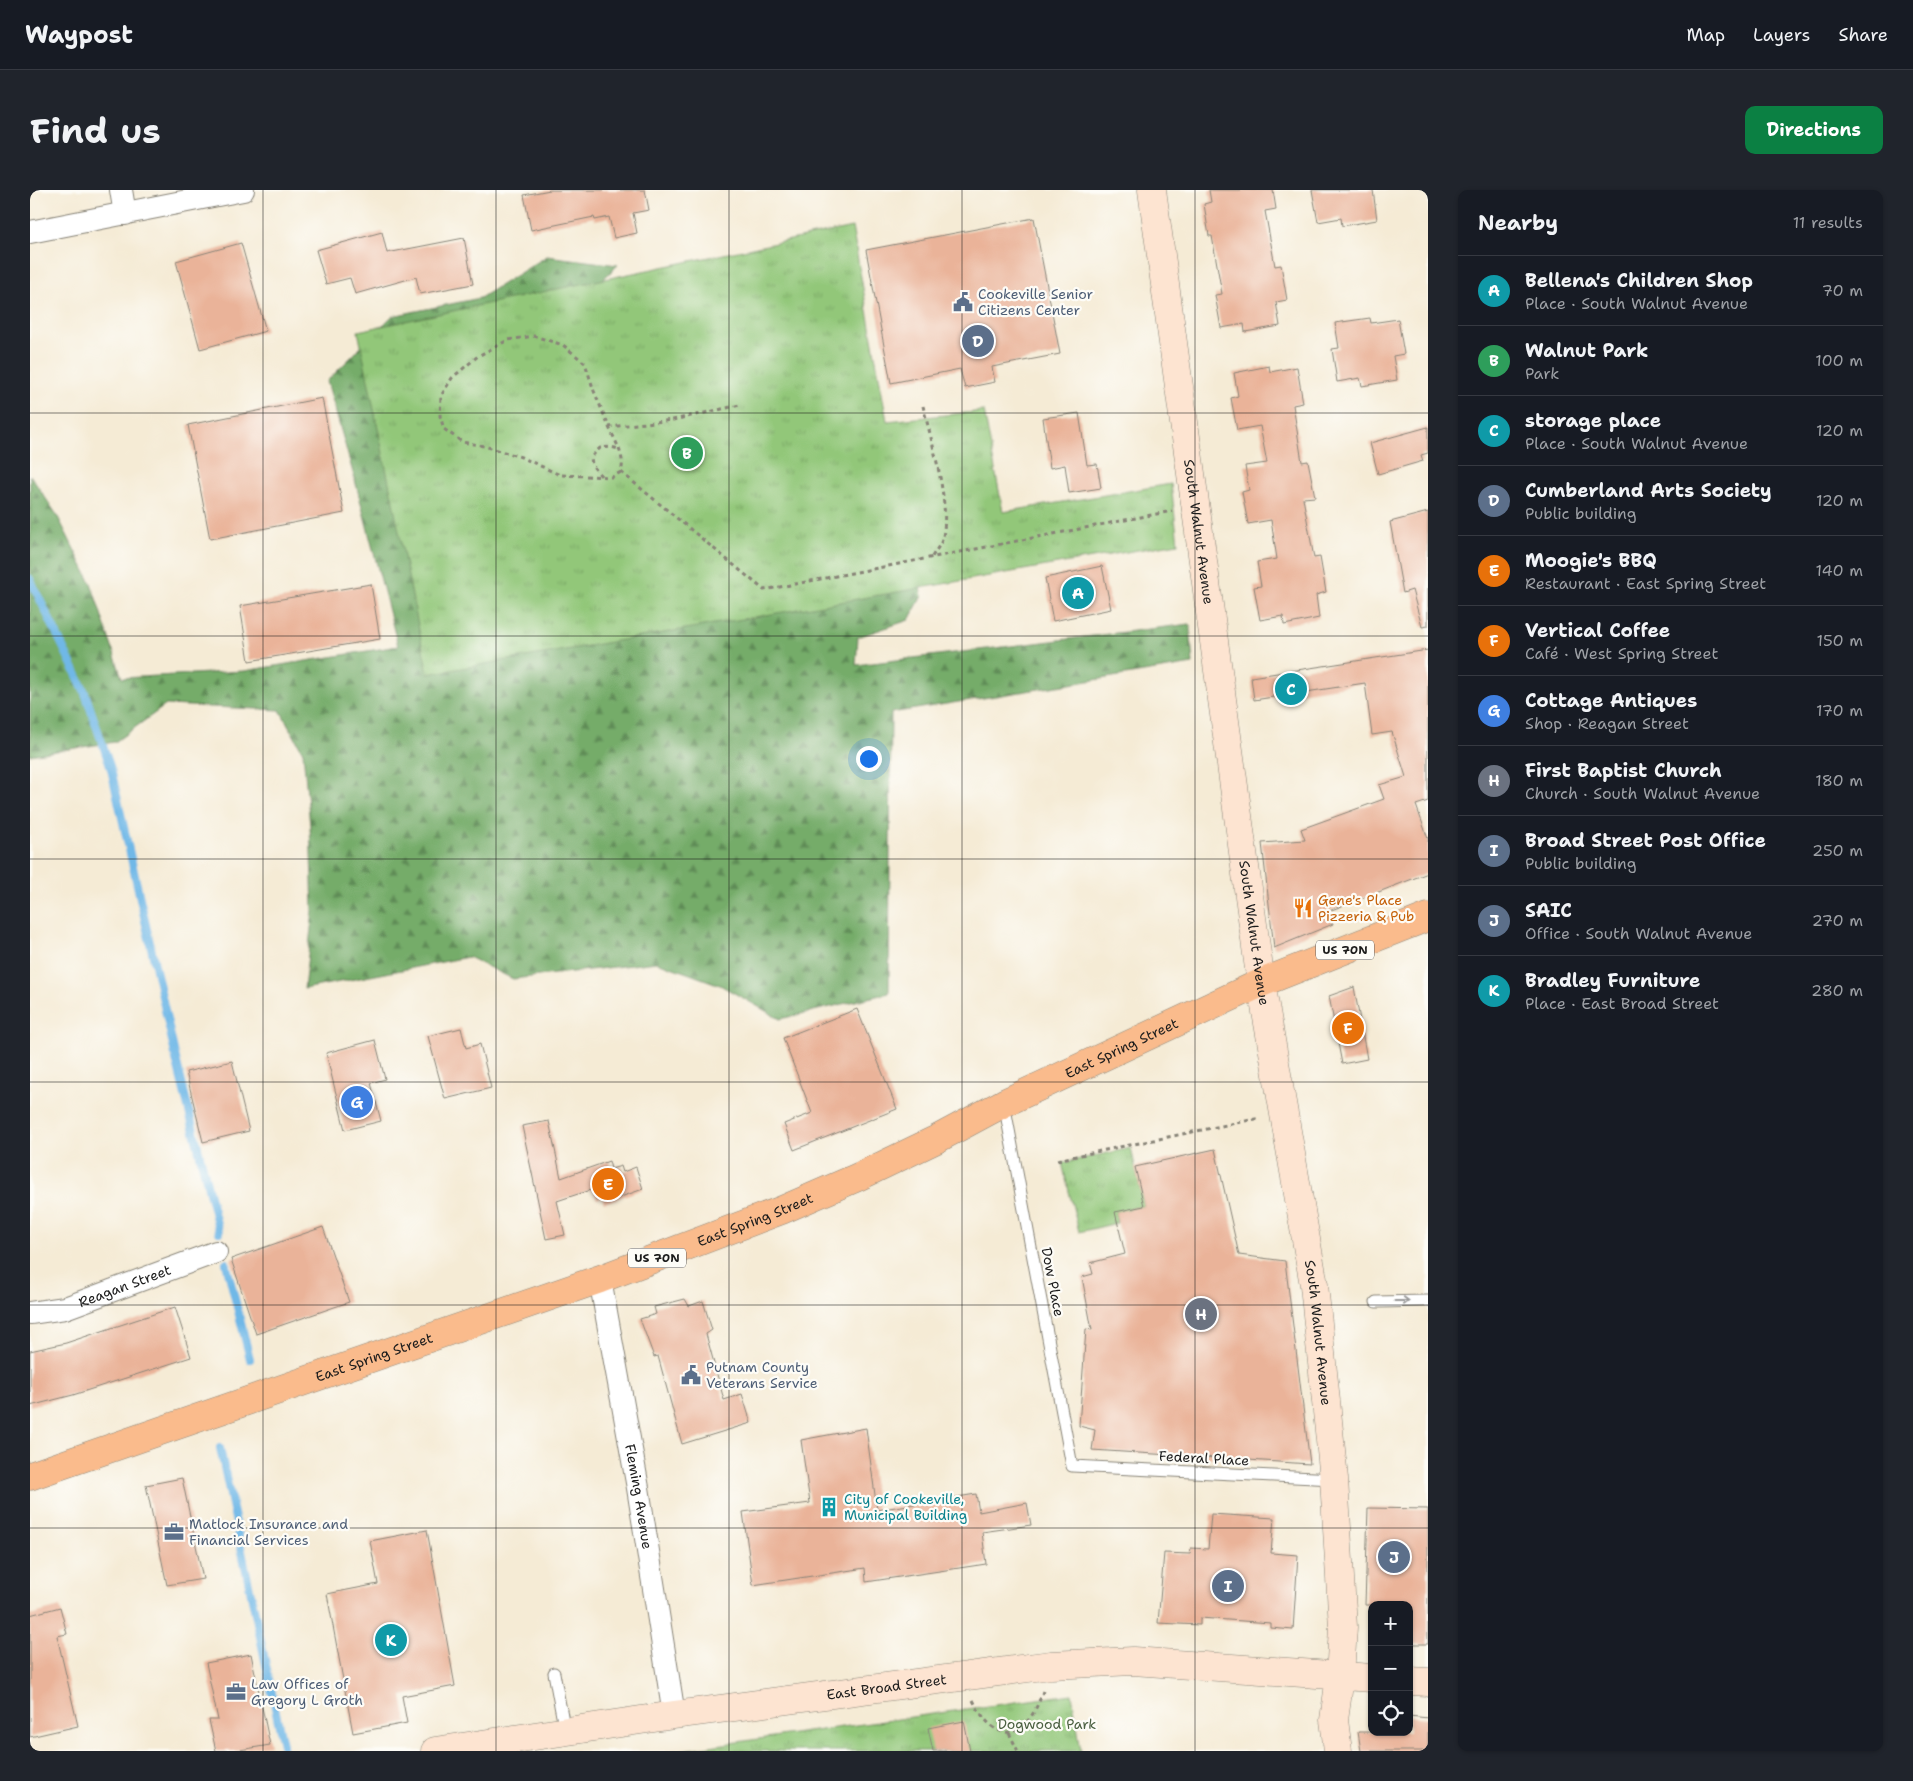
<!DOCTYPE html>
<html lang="en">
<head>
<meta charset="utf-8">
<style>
  :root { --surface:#171b24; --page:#20242c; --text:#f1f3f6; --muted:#9ea1a6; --line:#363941; --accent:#0b8043 }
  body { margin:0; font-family:"Shantell Sans",sans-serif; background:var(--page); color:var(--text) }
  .controls { position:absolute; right:15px; bottom:15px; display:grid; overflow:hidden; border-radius:10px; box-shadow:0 1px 4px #0004 }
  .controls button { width:45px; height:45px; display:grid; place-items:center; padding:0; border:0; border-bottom:1px solid var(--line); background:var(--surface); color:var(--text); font:25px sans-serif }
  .you { position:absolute; left:838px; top:568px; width:18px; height:18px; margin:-12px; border:4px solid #fff; border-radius:50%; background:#1a73e8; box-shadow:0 0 0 8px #1a73e833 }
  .badge { display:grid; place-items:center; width:32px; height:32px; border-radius:50%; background:var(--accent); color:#fff; font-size:16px; font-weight:700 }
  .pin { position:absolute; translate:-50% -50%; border:2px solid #fff; box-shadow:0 1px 5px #0006 }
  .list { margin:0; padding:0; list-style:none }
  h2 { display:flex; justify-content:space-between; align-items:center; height:65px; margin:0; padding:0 20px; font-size:21px }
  h2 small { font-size:16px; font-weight:400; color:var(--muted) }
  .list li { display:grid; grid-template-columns:32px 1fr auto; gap:15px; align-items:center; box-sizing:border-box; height:70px; padding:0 20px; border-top:1px solid var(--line) }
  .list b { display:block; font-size:19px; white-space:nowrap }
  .list p { margin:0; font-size:16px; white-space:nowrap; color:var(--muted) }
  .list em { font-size:16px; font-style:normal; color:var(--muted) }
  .icon { flex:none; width:28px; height:28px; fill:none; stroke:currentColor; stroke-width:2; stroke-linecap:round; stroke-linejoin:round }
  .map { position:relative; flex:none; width:1398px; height:1561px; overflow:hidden; border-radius:10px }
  header { display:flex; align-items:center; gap:30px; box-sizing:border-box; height:70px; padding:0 25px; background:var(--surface); border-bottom:1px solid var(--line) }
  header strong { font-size:24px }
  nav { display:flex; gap:28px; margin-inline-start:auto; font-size:18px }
  .intro { display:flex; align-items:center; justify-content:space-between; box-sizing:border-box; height:120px; padding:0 30px }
  h1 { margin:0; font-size:35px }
  .button { padding:12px 22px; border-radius:10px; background:var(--accent); color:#fff; font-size:18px; font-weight:700 }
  main { display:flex; gap:30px; padding:0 30px }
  aside { flex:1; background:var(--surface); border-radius:10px; box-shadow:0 1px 4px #0004 }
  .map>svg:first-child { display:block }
  .forest { fill:url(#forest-firs); stroke:#486442 }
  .park { fill:url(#park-tufts); stroke:#57724a }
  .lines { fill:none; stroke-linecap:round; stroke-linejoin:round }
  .stream { stroke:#70b8e7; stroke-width:8 }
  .building { fill:#eab399 }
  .lane-casing { stroke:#888478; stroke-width:13 }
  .street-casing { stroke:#888478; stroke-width:24 }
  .secondary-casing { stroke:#888478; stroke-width:29 }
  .primary-casing { stroke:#888478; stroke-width:29 }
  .path { stroke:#888478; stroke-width:3; stroke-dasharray:4 4; stroke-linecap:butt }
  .lane { stroke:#fff; stroke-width:11 }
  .street { stroke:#fff; stroke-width:22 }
  .secondary { stroke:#fde4d1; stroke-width:28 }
  .primary { stroke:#fabb8c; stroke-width:28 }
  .oneway { stroke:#999 }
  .grid { fill:none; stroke:#1c1c1c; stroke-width:1; stroke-opacity:0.55 }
  .labels { text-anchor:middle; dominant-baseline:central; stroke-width:4.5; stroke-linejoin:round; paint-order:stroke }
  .shield { fill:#fdfcf7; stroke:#605f5e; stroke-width:1 }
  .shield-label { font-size:12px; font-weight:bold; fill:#1c1c1c }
  .service-label { font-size:14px; fill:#4e5e75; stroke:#fdfcf7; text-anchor:start }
  .street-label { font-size:14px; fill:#1c1c1c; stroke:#fdfcf7 }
  .food-label { font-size:14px; fill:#c56008; stroke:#fdfcf7; text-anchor:start }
  .culture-label { font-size:14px; fill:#0d838f; stroke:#fdfcf7; text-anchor:start }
  .park-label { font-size:14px; fill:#4b6041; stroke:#fdfcf7 }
</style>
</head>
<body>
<header>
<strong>Waypost</strong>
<nav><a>Map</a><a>Layers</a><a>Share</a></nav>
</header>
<div class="intro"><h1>Find us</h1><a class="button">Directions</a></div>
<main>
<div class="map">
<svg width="1398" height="1561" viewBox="0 0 1398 1561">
  <defs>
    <pattern id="forest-firs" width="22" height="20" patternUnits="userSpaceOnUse" patternTransform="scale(1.25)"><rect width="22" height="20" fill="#75ac69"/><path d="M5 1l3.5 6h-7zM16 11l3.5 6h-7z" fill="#5f8b56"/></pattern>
    <pattern id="park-tufts" width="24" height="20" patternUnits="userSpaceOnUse" patternTransform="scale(1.25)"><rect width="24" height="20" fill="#92c779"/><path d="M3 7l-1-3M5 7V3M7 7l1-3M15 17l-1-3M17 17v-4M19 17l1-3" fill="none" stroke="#7daa68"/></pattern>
  </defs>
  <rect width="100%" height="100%" fill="#fdfcf7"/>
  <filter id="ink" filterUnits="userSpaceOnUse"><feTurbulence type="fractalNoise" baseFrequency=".02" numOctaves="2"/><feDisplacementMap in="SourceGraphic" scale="10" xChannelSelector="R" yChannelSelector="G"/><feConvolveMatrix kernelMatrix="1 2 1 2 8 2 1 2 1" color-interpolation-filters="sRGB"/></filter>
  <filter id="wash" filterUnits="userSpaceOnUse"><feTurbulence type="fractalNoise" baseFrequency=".0096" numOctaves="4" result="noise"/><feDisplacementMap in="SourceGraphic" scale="20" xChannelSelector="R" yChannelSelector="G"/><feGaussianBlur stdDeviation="1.12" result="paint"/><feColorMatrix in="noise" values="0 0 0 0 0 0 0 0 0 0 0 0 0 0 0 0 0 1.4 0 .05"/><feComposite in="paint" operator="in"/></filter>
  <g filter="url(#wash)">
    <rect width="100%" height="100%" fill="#f5ebd5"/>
    <path class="forest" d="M517 66 588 75 549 112 882 360 892 406 879 430 828 447 826 475 1160 434 1163 474 861 523 859 803 750 829 690 795 627 772 483 789 438 767 274 799 283 721 280 636 273 562 250 520 136 515 85 552 0 565V285L27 325 61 393 92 488 214 481 368 456 325 290 297 191 362 126 450 108Z"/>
    <g class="park">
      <path d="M822 37 857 231 954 221 973 322 1141 294 1148 353 398 484 328 141Z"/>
      <path d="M1101 958 1114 1016 1085 1022 1087 1033 1049 1042 1032 973Z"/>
      <path d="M1042 1504 1051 1561H645Z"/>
    </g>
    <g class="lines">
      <g class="stream">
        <path d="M0 389 54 500 81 579 146 869 189 1042"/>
        <path d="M196 1073 220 1169"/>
        <path d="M190 1258 253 1555"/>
      </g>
    </g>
    <g id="blocks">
      <g class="building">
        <path d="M520 0H615L619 20 603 23 607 43 584 48 579 27 565 30 564 27 501 40 494 5Z"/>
        <path d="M1179 0H1243L1246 19 1235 21 1245 76 1251 75 1257 110 1246 112 1250 136 1215 142 1214 134 1191 138 1185 105 1192 104 1182 46H1179L1174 14 1181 12Z"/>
        <path d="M1282 0H1343L1347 30 1312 36 1311 28 1288 32Z"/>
        <path d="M1004 28 1030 164 962 177 965 192 935 198 930 179 861 193 836 60Z"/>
        <path d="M352 42 357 63 434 48 443 94 390 104 386 87 325 104 320 88 296 94 286 60Z"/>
        <path d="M211 53 236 141 170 159 146 71Z"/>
        <path d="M1340 128 1341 133 1368 129 1374 164 1363 166 1367 190 1332 196 1330 188 1307 192 1302 159 1309 158 1305 133Z"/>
        <path d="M1239 176 1240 182 1267 177 1273 213 1263 215 1272 272 1278 271 1285 307 1273 308 1284 368 1290 367 1296 402 1286 405 1289 428 1254 435 1253 426 1230 430 1224 397 1231 396 1227 372 1247 369 1241 330 1218 334 1212 302 1219 300 1215 276 1237 273 1230 236 1207 240 1201 208 1208 206 1204 183Z"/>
        <path d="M292 208 314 323 180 349 158 235Z"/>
        <path d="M1049 223 1057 275 1067 274 1071 298 1039 303 1035 275 1020 278 1013 228Z"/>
        <path d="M1398 237V263L1391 265 1393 271 1348 284 1340 253Z"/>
        <path d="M1398 322V436L1392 437 1382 400 1373 403 1360 332Z"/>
        <path d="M1072 376 1081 419 1023 431 1015 388Z"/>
        <path d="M341 394 350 449 219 471 210 416Z"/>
        <path d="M1398 460V611L1386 615 1398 649V683L1299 721 1303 734 1244 758 1232 653 1275 650 1271 639 1354 609 1349 595 1376 587 1362 542 1342 545 1335 493 1224 510 1221 487Z"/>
        <path d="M1324 797 1337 869 1312 874 1299 806Z"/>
        <path d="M827 819 867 919 764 960 754 934 782 923 753 848Z"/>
        <path d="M431 838 436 858 450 854 461 898 415 909 398 846Z"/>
        <path d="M345 850 355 889 341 893 351 931 315 940 296 863Z"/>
        <path d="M202 871 219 941 173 952 156 882Z"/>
        <path d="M519 931 531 988 579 971 581 979 591 976 593 982 606 977 613 999 574 1013 572 1007 567 1009 563 999 527 1011 535 1045 516 1049 492 936Z"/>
        <path d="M1185 959 1209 1065 1255 1071 1280 1274 1062 1260 1065 1240 1049 1236 1056 1139 1062 1140 1052 1087 1063 1084 1060 1073 1095 1064 1085 1022 1114 1016 1105 977Z"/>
        <path d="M293 1037 319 1112 226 1144 201 1069Z"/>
        <path d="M655 1109 659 1116 673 1111 682 1140 676 1144 694 1210 712 1204 721 1233 652 1254 628 1166 624 1167 610 1129 626 1124 624 1117Z"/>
        <path d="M145 1117 161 1167 43 1205 0 1216V1161L36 1153Z"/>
        <path d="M836 1238 847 1320 946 1304 949 1322 997 1313 1001 1335 952 1342 956 1374 836 1392 835 1378 723 1395 713 1322 780 1313 771 1250Z"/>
        <path d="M152 1288 173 1389 137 1395 116 1295Z"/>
        <path d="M1338 1318 1398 1319V1454H1379V1415H1335Z"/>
        <path d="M1181 1324 1244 1328 1241 1363 1268 1365 1263 1440 1241 1438V1433L1170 1428V1435L1128 1433 1134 1363 1160 1364 1161 1358 1178 1359Z"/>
        <path d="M397 1340 425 1496 372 1506 377 1533 323 1543 297 1404 348 1394 340 1351Z"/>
        <path d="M30 1417 37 1444 27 1446 48 1536 0 1547V1425Z"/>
        <path d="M221 1464 240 1555 204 1561H186L179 1530H188L176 1473Z"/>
        <path d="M1379 1526 1398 1528V1561H1331L1328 1542H1379Z"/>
        <path d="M934 1531 940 1561H903L898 1538Z"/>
      </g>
    </g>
  </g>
  <g filter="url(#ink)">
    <use href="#blocks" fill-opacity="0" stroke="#888478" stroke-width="1"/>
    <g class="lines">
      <defs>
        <g id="lane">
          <path d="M974 913 1042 1276 1304 1289"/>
          <path d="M1346 1112 1398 1111"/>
          <path d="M524 1483 535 1542"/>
        </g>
        <g id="street">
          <path d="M91 0 95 24"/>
          <path d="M0 42 213 0"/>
          <path id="s1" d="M570 1089 608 1298 644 1525"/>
          <path id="s2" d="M0 1123 35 1118 186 1062"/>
        </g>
        <g id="secondary">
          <path id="s3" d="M1122 0 1231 793 1284 1095 1304 1289 1313 1437 1310 1487 1304 1530 1308 1561"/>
          <path d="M1379 1491 1398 1492"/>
          <path id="s4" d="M405 1561 644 1525 1021 1475 1103 1471 1342 1488"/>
        </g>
        <g id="primary">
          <path id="s5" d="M0 1286 570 1089 752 1020 828 987 907 949 974 913 1231 793 1398 727"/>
        </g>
      </defs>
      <use href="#lane" class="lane-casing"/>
      <use href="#street" class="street-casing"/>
      <use href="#secondary" class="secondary-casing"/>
      <use href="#primary" class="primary-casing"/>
      <g class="path">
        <path d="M893 216C901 250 922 317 912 350 910 356 905 361 902 367"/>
        <path d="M579 237C585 251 596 267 591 282L582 287 530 285 491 267 454 256 432 252 414 239 410 226 411 206 422 188 448 166 478 150 504 146 533 155 555 173 564 201 579 237 643 230 710 215"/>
        <path d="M591 282 734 400 1142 321"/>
        <path d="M571 286 562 275 561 267 570 258 581 257 589 259"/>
        <path d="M1027 970 1230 928"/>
        <path d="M943 1510C967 1559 997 1549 1013 1501"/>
        <path d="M979 1543 988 1561"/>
      </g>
      <use href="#lane" class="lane"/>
      <use href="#street" class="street"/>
      <use href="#secondary" class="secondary"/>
      <use href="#primary" class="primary"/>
    </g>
    <defs><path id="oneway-shaft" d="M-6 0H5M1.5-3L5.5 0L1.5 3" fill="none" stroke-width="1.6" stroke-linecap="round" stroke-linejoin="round" transform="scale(1.25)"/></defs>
    <use class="oneway" href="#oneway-shaft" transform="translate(1372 1111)"/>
  </g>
  <path class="grid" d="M233 0V1561M466 0V1561M699 0V1561M932 0V1561M1165 0V1561M0 223H1398M0 446H1398M0 669H1398M0 892H1398M0 1115H1398M0 1338H1398"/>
  <defs>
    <symbol id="civic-bare" viewBox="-9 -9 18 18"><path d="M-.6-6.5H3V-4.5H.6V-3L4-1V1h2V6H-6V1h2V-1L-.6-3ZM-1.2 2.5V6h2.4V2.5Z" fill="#5c6f8a" stroke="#fdfcf7" stroke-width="2.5" paint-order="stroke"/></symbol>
    <symbol id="restaurant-bare" viewBox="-9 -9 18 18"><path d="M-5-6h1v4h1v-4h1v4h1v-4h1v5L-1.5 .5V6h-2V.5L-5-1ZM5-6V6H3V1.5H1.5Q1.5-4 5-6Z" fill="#e8710a" stroke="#fdfcf7" stroke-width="2.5" paint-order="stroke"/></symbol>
    <symbol id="building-bare" viewBox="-9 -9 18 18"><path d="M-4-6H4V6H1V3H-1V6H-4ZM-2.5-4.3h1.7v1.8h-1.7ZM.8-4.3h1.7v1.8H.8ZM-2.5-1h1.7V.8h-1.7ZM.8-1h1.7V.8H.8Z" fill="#0f9aa8" stroke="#fdfcf7" stroke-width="2.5" paint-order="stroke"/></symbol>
    <symbol id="office-bare" viewBox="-9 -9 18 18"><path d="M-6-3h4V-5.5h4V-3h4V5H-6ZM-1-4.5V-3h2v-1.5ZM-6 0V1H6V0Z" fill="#5c6f8a" stroke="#fdfcf7" stroke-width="2.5" paint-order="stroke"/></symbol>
  </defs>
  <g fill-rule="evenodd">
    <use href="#civic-bare" x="919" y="98" width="28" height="28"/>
    <use href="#restaurant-bare" x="1259" y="704" width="28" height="28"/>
    <use href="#civic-bare" x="647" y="1171" width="28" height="28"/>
    <use href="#building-bare" x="785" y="1303" width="28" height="28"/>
    <use href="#office-bare" x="130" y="1328" width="28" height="28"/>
    <use href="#office-bare" x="192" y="1488" width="28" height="28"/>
  </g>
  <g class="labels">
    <g class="shield">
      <rect x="1286" y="750.5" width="58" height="19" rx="4"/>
      <rect x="598" y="1058.5" width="58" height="19" rx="4"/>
    </g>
    <g class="shield-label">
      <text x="1315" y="760">US 70N</text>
      <text x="627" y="1068">US 70N</text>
    </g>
    <g class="service-label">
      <text x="948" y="104">Cookeville Senior<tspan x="948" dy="16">Citizens Center</tspan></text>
      <text x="676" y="1177">Putnam County<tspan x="676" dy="16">Veterans Service</tspan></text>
      <text x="159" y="1334">Matlock Insurance and<tspan x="159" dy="16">Financial Services</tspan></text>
      <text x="221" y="1494">Law Offices of<tspan x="221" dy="16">Gregory L Groth</tspan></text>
    </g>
    <g class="street-label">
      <text stroke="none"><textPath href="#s3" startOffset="345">South Walnut Avenue</textPath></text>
      <text stroke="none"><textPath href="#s3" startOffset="750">South Walnut Avenue</textPath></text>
      <text stroke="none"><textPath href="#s5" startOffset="1174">East Spring Street</textPath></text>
      <text stroke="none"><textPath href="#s5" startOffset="769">East Spring Street</textPath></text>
      <text transform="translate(1023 1092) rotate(79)">Dow Place</text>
      <text stroke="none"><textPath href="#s2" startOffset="99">Reagan Street</textPath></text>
      <text stroke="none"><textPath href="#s3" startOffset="1155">South Walnut Avenue</textPath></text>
      <text stroke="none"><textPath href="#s5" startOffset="364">East Spring Street</textPath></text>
      <text transform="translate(1174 1268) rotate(3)">Federal Place</text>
      <text stroke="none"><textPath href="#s1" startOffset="221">Fleming Avenue</textPath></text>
      <text stroke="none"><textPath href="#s4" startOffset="456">East Broad Street</textPath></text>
    </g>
    <g class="food-label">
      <text x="1288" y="710">Gene's Place<tspan x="1288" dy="16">Pizzeria &amp; Pub</tspan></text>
    </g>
    <g class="culture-label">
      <text x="814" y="1309">City of Cookeville,<tspan x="814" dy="16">Municipal Building</tspan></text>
    </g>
    <g class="park-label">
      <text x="1017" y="1534">Dogwood Park</text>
    </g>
  </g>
</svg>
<div class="controls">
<button>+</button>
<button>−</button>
<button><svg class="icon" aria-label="locate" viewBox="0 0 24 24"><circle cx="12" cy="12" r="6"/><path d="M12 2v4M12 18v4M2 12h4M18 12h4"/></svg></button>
</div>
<div class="you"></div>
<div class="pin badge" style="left:1048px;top:403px;background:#0f9aa8">A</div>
<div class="pin badge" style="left:657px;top:263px;background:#2e9e5b">B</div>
<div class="pin badge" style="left:1261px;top:499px;background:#0f9aa8">C</div>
<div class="pin badge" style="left:948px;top:151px;background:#5c6f8a">D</div>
<div class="pin badge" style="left:578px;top:994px;background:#e8710a">E</div>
<div class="pin badge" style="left:1318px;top:838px;background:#e8710a">F</div>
<div class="pin badge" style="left:327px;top:912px;background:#3f7fe0">G</div>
<div class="pin badge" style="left:1171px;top:1124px;background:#6b7280">H</div>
<div class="pin badge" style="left:1198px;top:1396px;background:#5c6f8a">I</div>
<div class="pin badge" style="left:1364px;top:1367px;background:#5c6f8a">J</div>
<div class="pin badge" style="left:361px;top:1450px;background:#0f9aa8">K</div>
</div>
<aside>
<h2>Nearby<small>11 results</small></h2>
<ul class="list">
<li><span class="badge" style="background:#0f9aa8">A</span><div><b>Bellena's Children Shop</b><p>Place · South Walnut Avenue</p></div><em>70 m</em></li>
<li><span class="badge" style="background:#2e9e5b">B</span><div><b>Walnut Park</b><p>Park</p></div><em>100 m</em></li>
<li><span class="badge" style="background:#0f9aa8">C</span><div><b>storage place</b><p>Place · South Walnut Avenue</p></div><em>120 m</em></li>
<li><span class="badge" style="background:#5c6f8a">D</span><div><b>Cumberland Arts Society</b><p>Public building</p></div><em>120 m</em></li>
<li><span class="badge" style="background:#e8710a">E</span><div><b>Moogie's BBQ</b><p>Restaurant · East Spring Street</p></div><em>140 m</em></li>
<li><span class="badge" style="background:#e8710a">F</span><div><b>Vertical Coffee</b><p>Café · West Spring Street</p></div><em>150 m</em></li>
<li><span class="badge" style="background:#3f7fe0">G</span><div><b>Cottage Antiques</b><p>Shop · Reagan Street</p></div><em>170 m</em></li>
<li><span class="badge" style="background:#6b7280">H</span><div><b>First Baptist Church</b><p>Church · South Walnut Avenue</p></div><em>180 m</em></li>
<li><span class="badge" style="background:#5c6f8a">I</span><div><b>Broad Street Post Office</b><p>Public building</p></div><em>250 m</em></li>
<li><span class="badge" style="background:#5c6f8a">J</span><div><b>SAIC</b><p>Office · South Walnut Avenue</p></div><em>270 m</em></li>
<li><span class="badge" style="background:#0f9aa8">K</span><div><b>Bradley Furniture</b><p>Place · East Broad Street</p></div><em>280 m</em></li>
</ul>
</aside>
</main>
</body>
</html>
